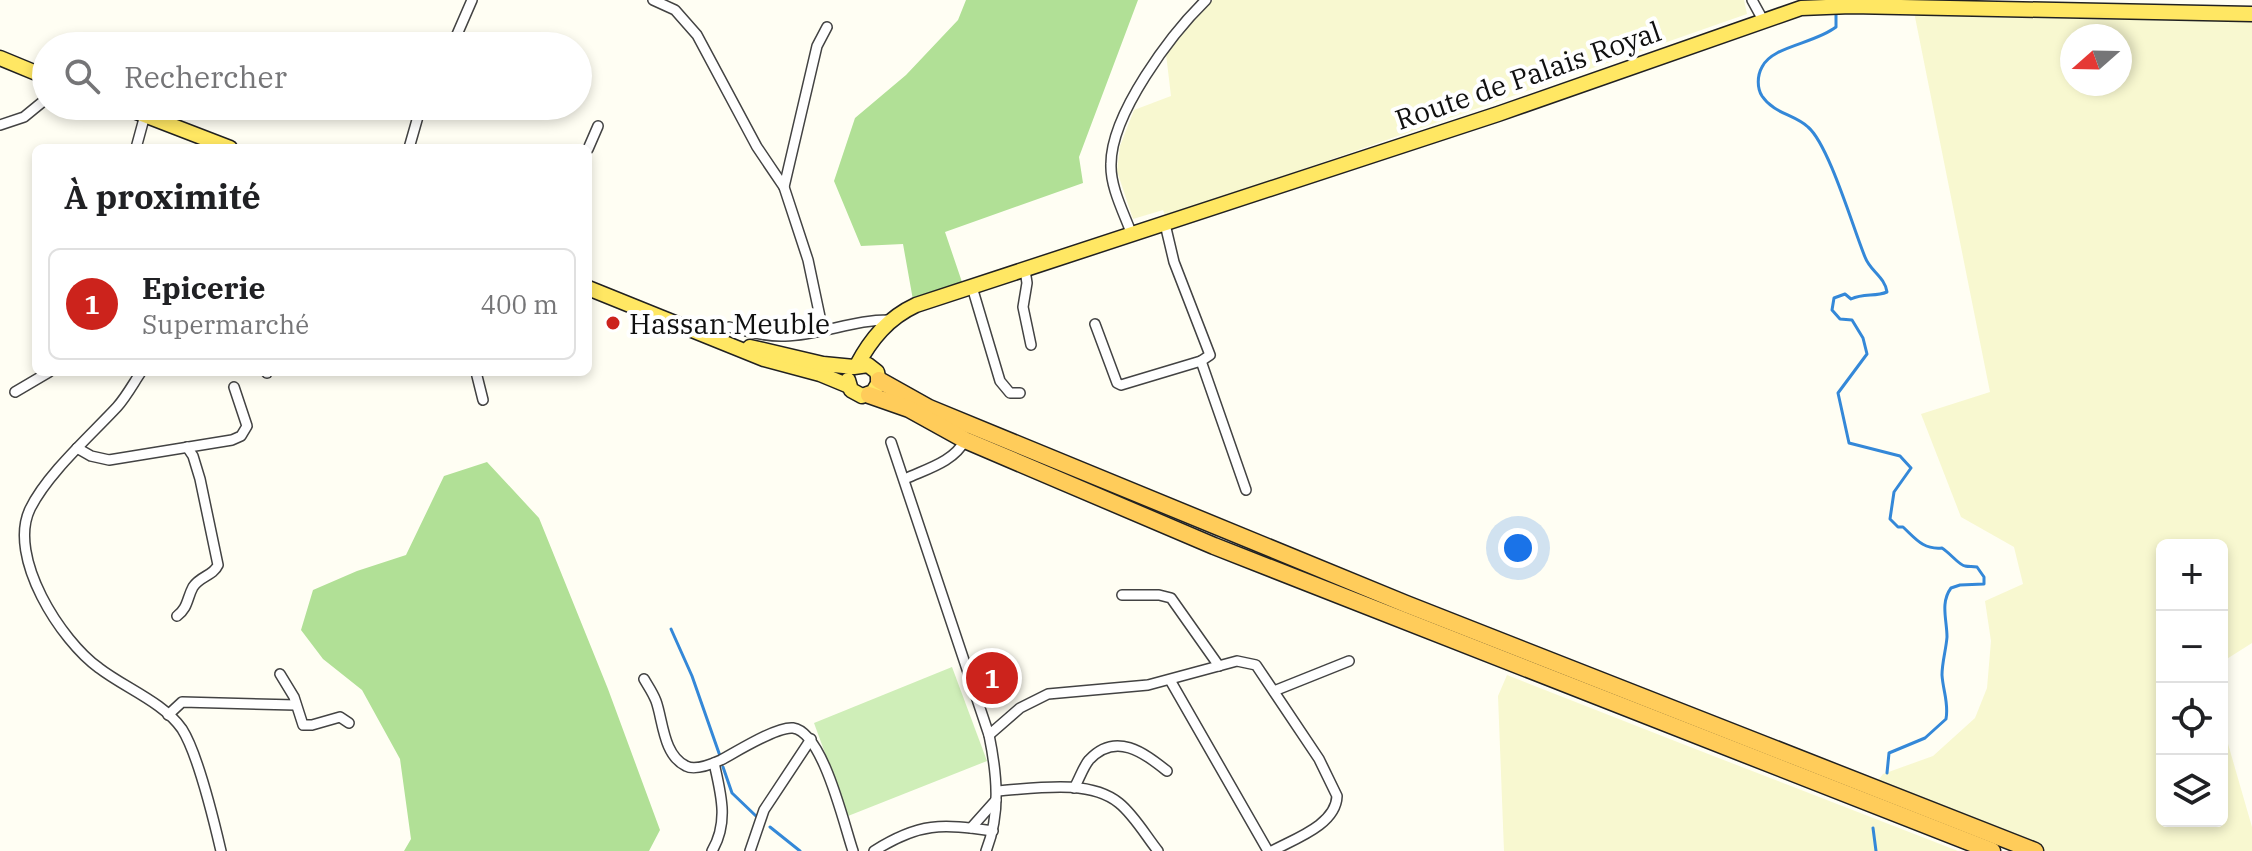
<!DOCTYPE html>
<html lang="fr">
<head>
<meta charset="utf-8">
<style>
  :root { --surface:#fff; --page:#f2f2f2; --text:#202124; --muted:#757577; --line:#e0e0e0; --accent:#cc231c }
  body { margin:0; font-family:"IBM Plex Serif",serif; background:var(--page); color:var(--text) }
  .controls { position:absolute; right:24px; bottom:24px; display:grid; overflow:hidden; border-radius:12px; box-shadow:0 4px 12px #0003 }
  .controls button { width:72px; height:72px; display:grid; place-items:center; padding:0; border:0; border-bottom:2px solid var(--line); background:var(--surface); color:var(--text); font:40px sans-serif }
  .compass { position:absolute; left:2060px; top:24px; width:72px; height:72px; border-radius:50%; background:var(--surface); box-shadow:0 4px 12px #0003; rotate:250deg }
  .you { position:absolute; left:1518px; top:548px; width:28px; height:28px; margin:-20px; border:6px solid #fff; border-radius:50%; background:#1a73e8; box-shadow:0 0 0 12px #1a73e833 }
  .badge { display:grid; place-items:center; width:52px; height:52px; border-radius:50%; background:var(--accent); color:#fff; font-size:26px; font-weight:700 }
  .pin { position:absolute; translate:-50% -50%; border:4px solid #fff; box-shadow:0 2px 8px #0006 }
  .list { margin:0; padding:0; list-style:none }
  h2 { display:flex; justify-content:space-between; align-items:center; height:104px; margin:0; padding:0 32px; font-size:34px }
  h2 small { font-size:26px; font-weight:400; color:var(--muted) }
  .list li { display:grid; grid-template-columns:52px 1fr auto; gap:24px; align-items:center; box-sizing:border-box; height:112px; margin:0 16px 16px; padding:0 16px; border:2px solid var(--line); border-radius:12px }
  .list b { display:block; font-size:30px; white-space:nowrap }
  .list p { margin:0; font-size:26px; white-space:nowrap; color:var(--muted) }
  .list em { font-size:26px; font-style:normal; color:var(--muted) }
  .icon { flex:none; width:44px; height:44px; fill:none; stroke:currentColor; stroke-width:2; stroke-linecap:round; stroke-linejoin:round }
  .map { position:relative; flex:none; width:2252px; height:851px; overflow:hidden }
  .search { position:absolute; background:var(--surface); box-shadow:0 4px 12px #0003; left:32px; top:32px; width:560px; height:88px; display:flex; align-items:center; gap:20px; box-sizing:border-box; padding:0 28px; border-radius:44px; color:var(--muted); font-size:30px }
  .panel { position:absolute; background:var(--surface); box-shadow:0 4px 12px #0003; left:32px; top:144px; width:560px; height:232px; border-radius:12px }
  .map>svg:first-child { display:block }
  .farmland { fill:#f8f8d0; fill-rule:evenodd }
  .green { fill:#cfeeb8 }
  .forest { fill:#b1e096 }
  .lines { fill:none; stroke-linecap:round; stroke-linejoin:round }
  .stream { stroke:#3488d8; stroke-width:3 }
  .minor-casing { stroke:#434343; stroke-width:12 }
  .primary-casing { stroke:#212121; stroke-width:17 }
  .trunk-casing { stroke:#212121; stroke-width:19 }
  .minor { stroke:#fff; stroke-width:9 }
  .primary { stroke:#ffe763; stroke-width:14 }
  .trunk { stroke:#ffcc5a; stroke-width:16 }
  .poi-dot { fill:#cc231c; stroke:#fff; stroke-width:3 }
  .labels { text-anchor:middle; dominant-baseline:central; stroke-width:8; stroke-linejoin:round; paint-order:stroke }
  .street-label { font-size:28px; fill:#101010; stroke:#fff }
  .poi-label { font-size:28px; fill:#101010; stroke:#fff; text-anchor:start }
</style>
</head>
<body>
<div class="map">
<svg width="2252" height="851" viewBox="0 0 2252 851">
  <rect width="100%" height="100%" fill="#fffef3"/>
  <g class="farmland">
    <path d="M1213 0H1744L1747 14 1166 217 1163 210 1133 219 1117 171 1120 146 1134 110 1171 96 1166 54 1191 19Z"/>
    <path d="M1913 7 2252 14V643L2222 662V545H2162V821H2222V723L2252 827V851H2035L1873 787 1883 774 1933 756 1975 718 1987 688 1991 641 1985 601 2023 584 2014 547 1961 517 1921 414 1990 392ZM2072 36H2120V84H2072Z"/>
    <path d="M1507 675 1680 743 1958 851H1504L1498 696Z"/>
  </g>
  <path class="green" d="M952 667 987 761 848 816 814 723Z"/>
  <g class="forest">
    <path d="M966 0H1138L1079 157 1083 183 945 232 962 282 913 300 903 244 861 246 834 181 855 118 906 75 958 20Z"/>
    <path d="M487 462 539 518 608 689 660 830 649 851H404L411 839 400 759 362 690 323 659 301 630 313 590 357 571 406 555 444 476Z"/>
  </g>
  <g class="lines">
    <g class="stream">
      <path d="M1836 15V27C1814 44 1772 46 1762 67 1757 76 1757 88 1762 96 1774 114 1794 114 1808 127 1829 145 1853 228 1865 257 1870 271 1885 277 1887 292 1875 297 1864 293 1851 299L1845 294 1834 298 1832 310 1840 319 1852 320 1863 338 1867 354 1838 393 1849 443 1900 456 1911 468 1894 492 1890 519 1898 527H1903C1915 538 1923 550 1942 548 1949 552 1960 566 1965 566 1969 567 1973 566 1977 567L1984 577V584L1960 585 1951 588C1940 603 1947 620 1947 637 1946 650 1942 662 1942 675 1943 691 1949 703 1946 719L1925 738 1889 753 1887 773"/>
      <path d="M671 629 692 676 720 756"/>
      <path d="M723 767 732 793 756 816"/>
      <path d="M770 827 800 851"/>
      <path d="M1873 828 1876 851"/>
    </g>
    <defs>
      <g id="minor">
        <path d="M653 0 675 10 697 35 757 147 784 187 808 260 823 331"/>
        <path d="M1752 0 1763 20"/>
        <path d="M452 46 472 0"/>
        <path d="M0 125 24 117 46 99"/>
        <path d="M136 148 145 115"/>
        <path d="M409 148 421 106"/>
        <path d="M588 149 598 126"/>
        <path d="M784 187 817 46 827 27"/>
        <path d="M1132 235C1124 213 1110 187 1111 164 1111 114 1171 34 1206 0"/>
        <path d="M1025 270 1027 283 1023 307 1031 345"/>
        <path d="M972 287 1000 381 1010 393H1020"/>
        <path d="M1095 324 1117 383 1121 385 1201 361 1210 355 1174 262 1165 224"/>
        <path d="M729 327C747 331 767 337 785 336 822 335 855 319 891 320"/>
        <path d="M1201 361 1246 490"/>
        <path d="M141 372C133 384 126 397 117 407 90 436 47 474 30 509 7 557 61 641 99 668 125 688 163 702 182 729 198 754 214 821 221 851"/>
        <path d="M266 372 267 373"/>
        <path d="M476 372 483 400"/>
        <path d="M15 392 49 372"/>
        <path d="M891 442 989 735C997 774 1001 813 986 851"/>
        <path d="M77 448 91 456 109 460 232 440 241 436 247 426 234 387"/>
        <path d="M905 479C926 469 954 462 965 440"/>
        <path d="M1122 595H1159L1171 598 1219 666"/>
        <path d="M177 616C188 608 187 598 193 587 200 576 213 576 218 565L200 479 193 456 187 447"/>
        <path d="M280 674 294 697 303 725H312L340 717 349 723"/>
        <path d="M644 679C648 686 653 693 656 701 663 720 663 755 686 766 695 771 712 764 721 760 736 752 777 726 793 728 823 732 844 825 853 851"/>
        <path d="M1170 680 1268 851"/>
        <path d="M1274 691 1349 661"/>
        <path d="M168 715 182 702 296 705"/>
        <path d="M989 735 1020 708 1048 694 1148 685 1237 661 1256 665 1319 759 1337 796C1336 825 1294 839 1272 851"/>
        <path d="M1074 788C1079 780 1083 767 1089 760 1116 731 1144 753 1167 771"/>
        <path d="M997 791C1033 789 1088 778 1119 803 1134 815 1146 836 1158 851"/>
        <path d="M971 828 996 800"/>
        <path d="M712 851C729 822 721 794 714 763"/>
        <path d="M750 851 764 810 811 739"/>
        <path d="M874 851C920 822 941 824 993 831"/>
      </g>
      <g id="primary">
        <path d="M0 58 46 77"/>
        <path d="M121 106 230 148"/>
        <path d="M588 288 764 359 820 374 849 386"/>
        <path d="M750 347 823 364 854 367 868 365 877 372 879 382 873 392 862 396 851 390 848 380"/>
        <path d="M857 365C871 339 888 318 916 305L1498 114 1801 8 1851 6 2252 14"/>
      </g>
      <g id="trunk">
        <path d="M879 380 929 408 1406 604 2035 851"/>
        <path d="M869 395 909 409 965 440 1214 546 1992 851"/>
      </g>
    </defs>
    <use href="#minor" class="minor-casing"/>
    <use href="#primary" class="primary-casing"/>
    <use href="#trunk" class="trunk-casing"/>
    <use href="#minor" class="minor"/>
    <use href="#primary" class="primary"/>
    <use href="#trunk" class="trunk"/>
  </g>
  <circle class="poi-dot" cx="613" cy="323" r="8"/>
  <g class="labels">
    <g class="street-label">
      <text transform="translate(1528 75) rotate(-19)">Route de Palais Royal</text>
    </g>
    <g class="poi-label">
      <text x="629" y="323">Hassan Meuble</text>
    </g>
  </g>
</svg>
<div class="controls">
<button>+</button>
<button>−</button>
<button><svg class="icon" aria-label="locate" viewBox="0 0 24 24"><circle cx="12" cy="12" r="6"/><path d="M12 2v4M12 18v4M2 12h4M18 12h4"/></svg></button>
<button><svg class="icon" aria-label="layers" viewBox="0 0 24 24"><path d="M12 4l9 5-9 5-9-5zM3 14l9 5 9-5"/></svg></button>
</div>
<svg class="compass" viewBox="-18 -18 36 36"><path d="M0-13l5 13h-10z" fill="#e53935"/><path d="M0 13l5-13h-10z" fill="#757577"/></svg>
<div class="you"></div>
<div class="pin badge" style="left:992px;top:678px">1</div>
<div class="search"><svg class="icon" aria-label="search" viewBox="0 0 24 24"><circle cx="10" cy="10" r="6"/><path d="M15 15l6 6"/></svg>Rechercher</div>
<section class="panel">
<h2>À proximité<small></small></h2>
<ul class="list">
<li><span class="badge">1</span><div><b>Epicerie</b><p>Supermarché</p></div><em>400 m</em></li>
</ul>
</section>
</div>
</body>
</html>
